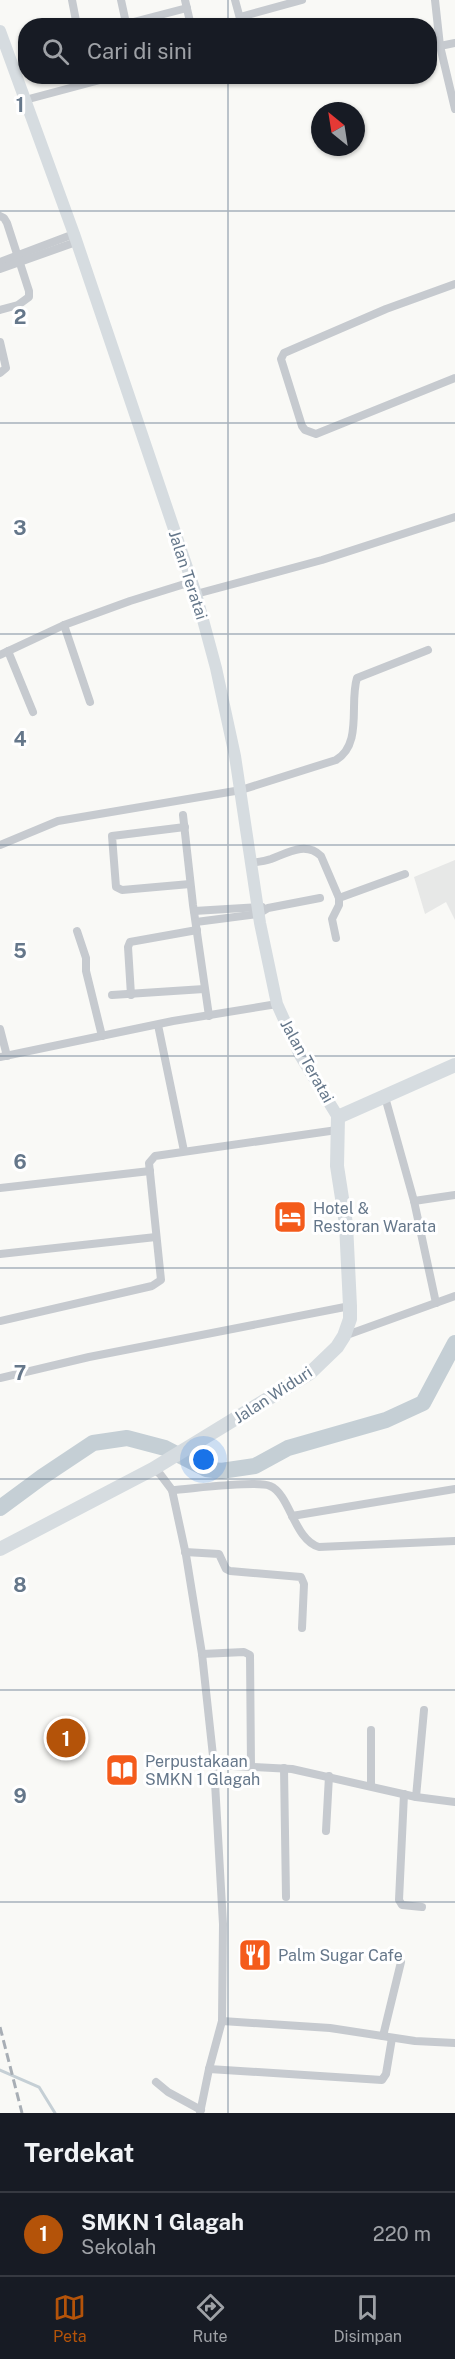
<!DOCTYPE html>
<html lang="id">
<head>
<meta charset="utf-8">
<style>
  :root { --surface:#171b24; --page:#242831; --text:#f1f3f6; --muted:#9ea1a6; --line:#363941; --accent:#b45309 }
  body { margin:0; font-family:"Public Sans",sans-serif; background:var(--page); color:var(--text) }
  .compass { position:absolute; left:311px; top:102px; width:54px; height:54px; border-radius:50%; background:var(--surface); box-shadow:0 2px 4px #0004; rotate:330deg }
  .you { position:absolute; left:204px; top:1460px; width:21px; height:21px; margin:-15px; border:4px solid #fff; border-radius:50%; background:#1a73e8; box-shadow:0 0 0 9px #1a73e833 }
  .badge { display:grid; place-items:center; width:39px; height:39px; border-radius:50%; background:var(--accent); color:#fff; font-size:20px; font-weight:700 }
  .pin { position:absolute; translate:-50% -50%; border:3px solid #fff; box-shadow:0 2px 6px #0006 }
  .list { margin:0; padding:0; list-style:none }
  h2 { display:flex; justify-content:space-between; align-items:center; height:78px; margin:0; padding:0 24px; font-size:26px }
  h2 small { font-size:20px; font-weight:400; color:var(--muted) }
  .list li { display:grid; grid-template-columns:39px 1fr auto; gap:18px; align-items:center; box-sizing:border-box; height:84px; padding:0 24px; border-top:2px solid var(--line) }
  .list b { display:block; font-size:22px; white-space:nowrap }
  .list p { margin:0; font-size:20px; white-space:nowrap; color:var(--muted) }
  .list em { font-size:20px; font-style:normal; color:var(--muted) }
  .icon { flex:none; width:33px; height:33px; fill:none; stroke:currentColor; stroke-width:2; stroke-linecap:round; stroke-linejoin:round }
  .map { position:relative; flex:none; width:455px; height:2113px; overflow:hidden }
  .search { position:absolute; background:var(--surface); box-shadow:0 2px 4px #0004; left:18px; right:18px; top:18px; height:66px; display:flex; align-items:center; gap:15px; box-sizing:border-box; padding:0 21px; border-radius:24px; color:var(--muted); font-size:22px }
  .sheet { height:162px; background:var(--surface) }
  nav { display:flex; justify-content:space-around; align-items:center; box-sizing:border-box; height:84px; border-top:2px solid var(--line); background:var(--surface); font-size:16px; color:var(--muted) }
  nav a { display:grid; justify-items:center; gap:3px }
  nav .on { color:var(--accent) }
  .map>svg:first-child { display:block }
  .built { fill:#e7e8e7 }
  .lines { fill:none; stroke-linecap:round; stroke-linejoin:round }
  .stream { stroke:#c5cfd5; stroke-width:3 }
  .river { stroke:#c5cfd5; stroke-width:16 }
  .street { stroke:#c6cacf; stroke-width:8 }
  .secondary { stroke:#d6dce0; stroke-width:12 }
  .primary { stroke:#d6dce0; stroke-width:14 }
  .rail { stroke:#a8aeb5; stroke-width:3; stroke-dasharray:9 4.5; stroke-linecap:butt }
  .grid { fill:none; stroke:#65778a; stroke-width:1.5; stroke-opacity:0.55 }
  .labels { text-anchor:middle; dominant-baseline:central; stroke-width:6; stroke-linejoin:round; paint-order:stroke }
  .street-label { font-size:16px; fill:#65778a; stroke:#fff }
  .poi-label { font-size:16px; fill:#65778a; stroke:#fff; text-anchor:start }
  .grid-label { font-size:20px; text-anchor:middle; font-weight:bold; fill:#65778a; stroke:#fff; stroke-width:6; stroke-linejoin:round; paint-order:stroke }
</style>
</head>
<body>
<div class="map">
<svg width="455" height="2113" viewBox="0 0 455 2113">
  <rect width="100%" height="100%" fill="#f9f9f6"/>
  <path class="built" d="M455 860V920L446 902 425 914 414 877Z"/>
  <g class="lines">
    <path class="stream" d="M0 2070 39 2087 55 2113"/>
    <path class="river" d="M0 1508 42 1477 93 1443 127 1438 165 1448 206 1469 221 1471 255 1466 288 1448 386 1420 423 1403 455 1343"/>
    <g class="street">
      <path d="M72 0 77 26"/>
      <path d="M121 0 126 23"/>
      <path d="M185 0 191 26"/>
      <path d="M235 0 242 26"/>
      <path d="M435 0 440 46 455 109"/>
      <path d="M240 17 302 0"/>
      <path d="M118 26 187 8"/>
      <path d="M440 46 455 43"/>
      <path d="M25 100 115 76"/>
      <path d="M0 216 4 218 7 223 29 291V297L18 305 0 310"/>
      <path d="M0 262 74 234"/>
      <path d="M0 269 76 242"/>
      <path d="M455 284 386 309 284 353 281 359 302 426 305 430 316 434 455 378"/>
      <path d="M0 342 6 368 0 373"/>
      <path d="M196 594 322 560 455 517"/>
      <path d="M64 625 90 702"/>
      <path d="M8 651 33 712"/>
      <path d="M0 655 64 625 130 601 191 582"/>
      <path d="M183 815 193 905 209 1016"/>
      <path d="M185 827 112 836 116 887 122 890 190 884"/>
      <path d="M0 845 58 821 241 790 336 760C363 744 349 703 357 678L428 650"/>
      <path d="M251 863C258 862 265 861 271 859 287 853 306 841 321 856L339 898V905L332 919 336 938"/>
      <path d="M339 898 405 874"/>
      <path d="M194 911 262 907"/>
      <path d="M196 922 258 914 268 908 320 898"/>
      <path d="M77 931 86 958V971L102 1036"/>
      <path d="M112 995 204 989"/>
      <path d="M131 995 128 947 130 942 197 930"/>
      <path d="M158 1025 184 1151"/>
      <path d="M0 1029 7 1056"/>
      <path d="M0 1057 173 1021 277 1004"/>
      <path d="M385 1097 414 1201 436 1303"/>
      <path d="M0 1188 150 1171"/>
      <path d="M414 1201 455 1195"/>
      <path d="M0 1254 156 1237"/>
      <path d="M0 1321 152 1286 161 1280 149 1163 155 1156 337 1130"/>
      <path d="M344 1336 455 1296"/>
      <path d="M0 1378 89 1357 350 1306"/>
      <path d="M153 1469 160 1474 172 1490 186 1555 202 1654 214 1765 223 1924 222 2021 209 2069 200 2113"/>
      <path d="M172 1490C190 1489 258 1480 270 1486 290 1494 294 1540 319 1547L455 1541"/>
      <path d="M292 1516 455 1489"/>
      <path d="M185 1552 219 1554 226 1569 230 1571 301 1577 304 1584 302 1628"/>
      <path d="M202 1654 244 1652 250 1655 251 1766"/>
      <path d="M214 1765 292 1769 416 1797 455 1802"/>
      <path d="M284 1768 286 1897"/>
      <path d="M371 1786V1730"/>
      <path d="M404 1794 399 1900 402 1905 422 1907"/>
      <path d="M416 1797 424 1710"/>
      <path d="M326 1831 329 1776"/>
      <path d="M222 2021 330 2028 415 2041 455 2043"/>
      <path d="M383 2036 401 1962"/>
      <path d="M209 2069 382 2080 386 2074 392 2038"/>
      <path d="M156 2082 168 2092 201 2110"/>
    </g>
    <path class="secondary" d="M0 31 74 234 196 594 216 668 235 756 260 923 277 1004 300 1055 338 1117"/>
    <path class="primary" d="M0 1549 153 1469 310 1373 337 1347 344 1336 350 1319V1306L346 1224 337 1166 338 1117 455 1065"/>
    <path class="rail" d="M0 2027 22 2113"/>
  </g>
  <path class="grid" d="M228 0V26M228 76V2113M0 211H455M0 423H455M0 634H455M0 845H455M0 1056H455M0 1268H455M0 1479H455M0 1690H455M0 1902H455"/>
  <defs>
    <symbol id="hotel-square" viewBox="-11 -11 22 22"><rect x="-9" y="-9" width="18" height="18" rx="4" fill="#f45b1b" stroke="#fff"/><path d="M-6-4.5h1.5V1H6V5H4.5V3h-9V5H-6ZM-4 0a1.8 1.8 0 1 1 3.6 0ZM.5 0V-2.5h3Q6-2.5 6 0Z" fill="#fff"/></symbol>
    <symbol id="library-square" viewBox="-11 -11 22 22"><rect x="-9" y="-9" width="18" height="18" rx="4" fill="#f45b1b" stroke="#fff"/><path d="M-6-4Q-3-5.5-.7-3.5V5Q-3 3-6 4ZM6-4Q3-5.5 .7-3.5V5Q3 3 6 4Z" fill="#fff"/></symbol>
    <symbol id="restaurant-square" viewBox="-11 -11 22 22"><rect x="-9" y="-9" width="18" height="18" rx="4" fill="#f45b1b" stroke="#fff"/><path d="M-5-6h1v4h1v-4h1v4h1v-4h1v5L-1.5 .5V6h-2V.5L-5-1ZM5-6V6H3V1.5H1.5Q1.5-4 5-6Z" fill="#fff"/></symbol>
  </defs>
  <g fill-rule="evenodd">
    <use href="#hotel-square" x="271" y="1198" width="38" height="38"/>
    <use href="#library-square" x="103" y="1751" width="38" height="38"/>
    <use href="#restaurant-square" x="236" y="1936" width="38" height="38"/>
  </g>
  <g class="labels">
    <g class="street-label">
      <text transform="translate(188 575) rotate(72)">Jalan Teratai</text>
      <text transform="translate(307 1061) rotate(61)">Jalan Teratai</text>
      <text transform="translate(273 1395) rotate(-33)">Jalan Widuri</text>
    </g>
    <g class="poi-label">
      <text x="313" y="1208">Hotel &amp;<tspan x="313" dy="18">Restoran Warata</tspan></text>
      <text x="145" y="1761">Perpustakaan<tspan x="145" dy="18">SMKN 1 Glagah</tspan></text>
      <text x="278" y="1955">Palm Sugar Cafe</text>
    </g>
  </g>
  <g class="grid-label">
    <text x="20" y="112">1</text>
    <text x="20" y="324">2</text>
    <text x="20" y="535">3</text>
    <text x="20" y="746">4</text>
    <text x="20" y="958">5</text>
    <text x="20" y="1169">6</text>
    <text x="20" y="1380">7</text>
    <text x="20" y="1592">8</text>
    <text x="20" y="1803">9</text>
  </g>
</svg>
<svg class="compass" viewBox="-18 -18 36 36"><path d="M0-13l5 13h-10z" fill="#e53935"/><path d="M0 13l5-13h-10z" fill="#9ea1a6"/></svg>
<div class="you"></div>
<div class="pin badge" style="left:66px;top:1738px">1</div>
<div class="search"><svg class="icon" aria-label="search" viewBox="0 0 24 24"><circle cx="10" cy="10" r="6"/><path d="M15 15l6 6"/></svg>Cari di sini</div>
</div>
<section class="sheet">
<h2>Terdekat<small></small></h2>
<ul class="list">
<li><span class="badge">1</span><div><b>SMKN 1 Glagah</b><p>Sekolah</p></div><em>220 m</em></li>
</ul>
</section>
<nav>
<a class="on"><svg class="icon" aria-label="map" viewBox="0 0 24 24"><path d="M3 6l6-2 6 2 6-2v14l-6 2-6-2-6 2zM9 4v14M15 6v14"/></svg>Peta</a>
<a><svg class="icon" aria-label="directions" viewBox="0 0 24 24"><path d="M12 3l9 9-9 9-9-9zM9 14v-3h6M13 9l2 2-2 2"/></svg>Rute</a>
<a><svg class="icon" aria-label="saved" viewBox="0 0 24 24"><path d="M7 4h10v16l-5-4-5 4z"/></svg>Disimpan</a>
</nav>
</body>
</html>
